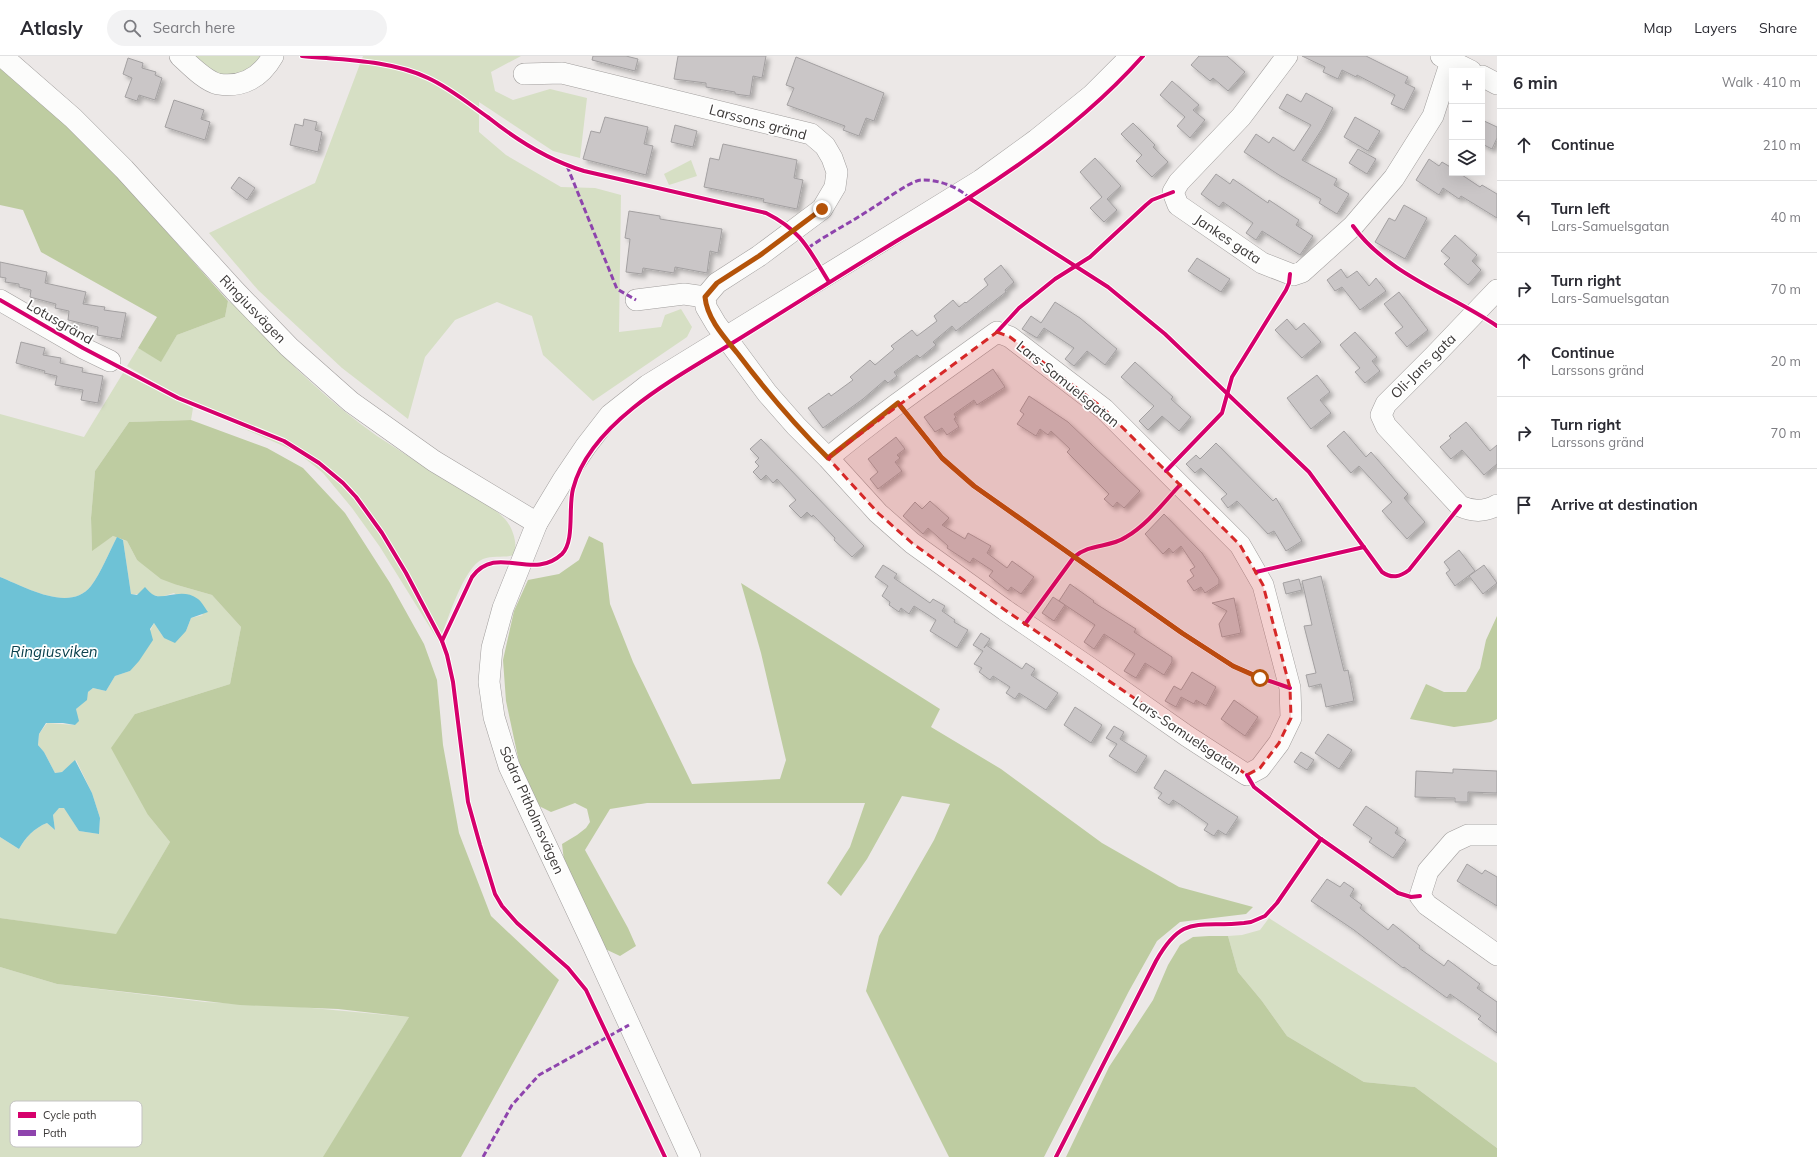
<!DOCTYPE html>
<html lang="en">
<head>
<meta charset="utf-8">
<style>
  :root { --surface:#fff; --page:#f2f2f3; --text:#2b2b33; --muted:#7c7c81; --line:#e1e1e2 }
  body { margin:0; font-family:Mulish,sans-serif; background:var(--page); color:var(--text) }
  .controls { position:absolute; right:12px; top:12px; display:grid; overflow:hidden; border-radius:0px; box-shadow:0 4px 16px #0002 }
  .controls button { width:36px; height:36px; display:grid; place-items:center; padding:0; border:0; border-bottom:1px solid var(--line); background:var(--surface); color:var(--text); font:20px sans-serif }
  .stop { position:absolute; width:12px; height:12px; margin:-9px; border:3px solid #b45309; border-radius:50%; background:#fff }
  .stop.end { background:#b45309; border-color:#fff; box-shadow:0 1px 4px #0008 }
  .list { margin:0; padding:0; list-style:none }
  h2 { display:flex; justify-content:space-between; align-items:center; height:52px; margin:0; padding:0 16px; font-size:17px }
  h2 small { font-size:13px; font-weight:400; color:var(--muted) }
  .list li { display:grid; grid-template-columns:26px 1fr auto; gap:12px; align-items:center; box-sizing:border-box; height:72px; padding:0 16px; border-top:1px solid var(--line) }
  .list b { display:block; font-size:15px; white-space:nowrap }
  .list p { margin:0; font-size:13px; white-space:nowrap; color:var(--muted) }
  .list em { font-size:13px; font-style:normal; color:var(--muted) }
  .icon { flex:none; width:22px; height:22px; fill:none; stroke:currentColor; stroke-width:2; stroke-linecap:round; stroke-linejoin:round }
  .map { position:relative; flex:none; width:1497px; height:1101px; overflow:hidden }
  header { display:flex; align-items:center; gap:24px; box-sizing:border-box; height:56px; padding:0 20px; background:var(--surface); border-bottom:1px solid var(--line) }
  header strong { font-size:19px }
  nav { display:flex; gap:22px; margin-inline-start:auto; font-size:14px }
  .search { width:280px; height:36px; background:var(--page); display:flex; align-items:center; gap:10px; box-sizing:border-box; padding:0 14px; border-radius:22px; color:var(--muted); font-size:15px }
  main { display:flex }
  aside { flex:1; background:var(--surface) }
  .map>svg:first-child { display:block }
  .green { fill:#d6dfc4 }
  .forest { fill:#becca1 }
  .water { fill:#6ec2d6 }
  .building { fill:#cac6c7; stroke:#a3a0a1; filter:url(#shadow) }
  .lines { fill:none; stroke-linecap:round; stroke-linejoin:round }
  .minor-casing { stroke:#a19e9d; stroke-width:22 }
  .minor { stroke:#fcfcfb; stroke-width:21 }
  .quiet { stroke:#8e44ad; stroke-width:3; stroke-dasharray:6 3; stroke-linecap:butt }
  .cycleway-casing { stroke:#fff; stroke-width:6 }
  .cycleway { stroke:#d6006c; stroke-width:4 }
  .route { stroke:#b45309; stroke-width:5 }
  .marked { fill:#d62828; fill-opacity:0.2; stroke:#d62828; stroke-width:3; stroke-dasharray:8 5; stroke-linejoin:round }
  .labels { text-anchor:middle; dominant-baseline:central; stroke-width:3.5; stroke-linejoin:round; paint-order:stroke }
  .street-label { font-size:14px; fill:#3b3837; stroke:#fff }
  .water-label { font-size:15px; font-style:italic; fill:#0b414d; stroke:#fff }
  .key { fill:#fff; stroke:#c4c3c3; stroke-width:1 }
  .key-label { font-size:11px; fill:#3b3837 }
</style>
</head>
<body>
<header>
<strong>Atlasly</strong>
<div class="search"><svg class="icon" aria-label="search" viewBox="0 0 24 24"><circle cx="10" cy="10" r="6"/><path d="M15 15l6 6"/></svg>Search here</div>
<nav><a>Map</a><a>Layers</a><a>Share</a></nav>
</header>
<main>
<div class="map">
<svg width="1497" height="1101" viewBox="0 0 1497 1101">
  <defs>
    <filter id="shadow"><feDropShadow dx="3.5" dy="3.5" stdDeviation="2" flood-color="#0004"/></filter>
  </defs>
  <rect width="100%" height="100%" fill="#ece8e7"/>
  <g class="green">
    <path d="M184 0H273L234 27Z"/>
    <path d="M363 0H521L491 16 495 35 513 44 550 33 587 42 580 102 553 95 479 46V76L506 99 561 131 595 132 621 139 619 276 661 271 665 259 681 253 692 271 687 281 593 345 543 299 532 260 497 246 455 264 425 301 408 363 342 312 258 234 209 177 315 127Z"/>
    <path d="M691 104 697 120 669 129 664 118Z"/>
    <path d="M228 245 234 248C278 296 324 343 377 380 402 396 426 412 452 427 469 438 490 448 505 463 513 472 518 488 514 499 504 502 493 499 483 503 463 511 447 567 439 586L380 491 352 452 323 417 297 396 204 355 127 310 138 292 161 305 177 279 225 261Z"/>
    <path d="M123 317 193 352 191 364 129 366 95 415 91 462 92 494 113 480 117 481C109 496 101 517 91 530 70 557 25 531 0 521V358L84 381Z"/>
    <path d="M123 484 127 485 137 504 177 529 212 539 241 571 230 628 135 658 148 759 170 786 116 879 0 862V781L19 793C25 782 34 772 47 767L55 774 53 759 58 752 64 751 79 775 99 778 100 762 92 737 76 704 62 716 55 717 44 696 38 689 39 678 47 667 75 669 77 661 76 653 86 644 88 636 93 632 106 635 115 620 130 615 154 567 164 582 186 575 191 562 203 559 174 537 161 541 153 539 131 538Z"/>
    <path d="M1269 862 1497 1007V1092L1415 1031 1364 1026 1287 980 1262 945 1238 916 1228 880 1242 879 1260 874Z"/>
    <path d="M0 911 57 928 205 946 301 951 409 961 324 1101H0Z"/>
  </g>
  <g class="forest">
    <path d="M0 10 99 99 228 245 225 261 177 279 161 306 138 292 157 261 41 196 23 154 0 149Z"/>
    <path d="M191 364 267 392 303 412 345 457 390 527 424 588 437 624 443 689 459 777 491 860 559 924 461 1101H323L409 961 338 953 240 949 57 928 0 911V862L116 878 170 786 148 759 111 692 135 658 230 628 241 571 212 539 177 529 161 523 137 504 127 485 113 480 92 495 91 462 95 415 129 366Z"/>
    <path d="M589 480 603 487 610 548 633 606 692 728 780 723 786 704 761 597 741 527 940 653 931 671 1001 713 1102 787 1179 831 1253 851 1246 858 1180 866 1157 885 1129 935 1044 1101H949L866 935 879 880 934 784 950 748 902 740 867 803 841 840 827 827 850 791 865 747H647L610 753 585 794 628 872 636 890 620 900 603 892 565 813 562 788 577 779 586 772 590 766 587 753 575 747 551 756 539 750 519 706 506 645 503 604 514 555 528 524 559 518 579 504Z"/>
    <path d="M1497 560V663L1491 666 1454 671 1410 663 1426 628 1444 636H1466L1480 612 1486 584Z"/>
    <path d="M1209 880H1228L1238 916 1262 945 1287 980 1364 1026 1415 1031 1497 1092V1101H1066L1109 1011 1153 944 1168 909 1180 889 1193 881Z"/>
  </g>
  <path class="water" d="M117 481 123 484 131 538 137 539 145 531C147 533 149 536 152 538 162 546 181 530 198 543 202 546 205 552 208 556L191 562 186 575 175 587 164 582 154 567 150 573 153 584 139 605 130 615 115 620 106 635 93 632 88 636 87 644 76 653 79 665 75 669 63 667H46L39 678 38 689 44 696 55 717 62 716 75 704 92 737 100 762 99 778 79 775 64 752H59L53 759 55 774 47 767C34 772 25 782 19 793L0 781V521C25 531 70 557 91 530 101 517 109 496 117 481Z"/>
  <g class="building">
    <path d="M593 0H626L638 3 635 15 592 4Z"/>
    <path d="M678 0H766L762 22 753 20 750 40 735 38V36L706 31V27L674 23Z"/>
    <path d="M1199 0H1227L1245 16 1228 35 1213 22 1210 25 1191 9Z"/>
    <path d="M1302 0H1366L1408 21 1405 27 1415 32 1404 54 1391 48 1395 39 1357 19 1356 21 1342 14 1338 23 1323 16 1325 11Z"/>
    <path d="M796 1 884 37 874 65 866 62 859 80 843 74 845 70 787 49 794 32 786 29Z"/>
    <path d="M128 2 143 7 142 12 156 16 155 19 162 22 155 44 139 39 137 45 125 41 132 22 123 18Z"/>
    <path d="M1172 25 1199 49 1193 54 1205 64 1190 82 1177 70 1185 61 1160 39Z"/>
    <path d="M1306 37 1333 52 1322 73 1302 104 1337 123 1334 129 1349 138 1337 158 1319 147 1321 143 1279 119 1244 96 1256 78 1269 87 1273 81 1294 95 1311 69 1279 52 1287 38 1301 46Z"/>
    <path d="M174 44 204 54 201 63 210 66 205 84 165 71Z"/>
    <path d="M605 61 648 71 644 88 653 90 646 119 583 103 591 75 600 77Z"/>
    <path d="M1355 61 1380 75 1368 95 1344 81Z"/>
    <path d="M304 63 317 66 315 74 322 76 318 96 290 89 295 68 303 70Z"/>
    <path d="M1482 64 1497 71V82L1492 93 1482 88Z"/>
    <path d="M1133 67 1155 89 1153 91 1168 106 1152 121 1136 105 1142 99 1121 78Z"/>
    <path d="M675 69 697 75 693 91 671 86Z"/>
    <path d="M723 88 797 104 794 122 803 124 797 153 763 146 764 143 704 131 710 102 719 104Z"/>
    <path d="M1358 93 1376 103 1367 118 1349 107Z"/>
    <path d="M1095 102 1121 130 1107 143 1117 154 1104 166 1090 152 1102 141 1080 116Z"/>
    <path d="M1429 103 1439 110 1442 106 1452 112V117H1459L1480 131 1482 129 1497 138V162L1461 140 1459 143 1443 132 1439 139 1416 124Z"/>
    <path d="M1216 118 1230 128 1233 123 1268 147 1269 144 1299 164 1296 169 1313 180 1300 199 1262 175 1256 184 1246 177 1253 167 1223 146 1219 151 1201 138Z"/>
    <path d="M239 121 255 132 247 144 231 132Z"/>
    <path d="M1404 149 1427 162 1405 203 1375 186 1389 162 1395 165Z"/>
    <path d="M629 155 660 160V163L722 173 718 197 710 195 707 217 675 211 674 217 643 212 642 218 626 216 630 183 625 182Z"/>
    <path d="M1455 179 1477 199 1472 205 1481 214 1468 229 1444 208 1450 202 1441 195Z"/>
    <path d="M1197 202 1230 223 1221 236 1188 215Z"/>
    <path d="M0 206 47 216 45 227 86 236 83 248 105 251 104 254 126 257 121 283 97 279 98 271 68 264 69 255 55 252 56 248 30 241 31 234 19 231V228L5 226 6 222 0 221Z"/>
    <path d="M1001 209 1014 226 1005 234 1006 236 956 275 952 270 933 286 936 289 920 302 917 299 894 316 897 320 888 327 885 324 863 343 823 372 808 352 829 337 831 340 853 324 850 321 870 304 875 309 894 293 891 290 912 274 917 280 937 265 934 260 953 244 959 251 965 246 966 247 988 229 984 223Z"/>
    <path d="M1341 213 1347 222 1357 215 1369 230 1376 222 1386 235 1360 254 1342 231 1335 235 1327 224Z"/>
    <path d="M1399 236 1428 274 1407 291 1395 277 1403 271 1384 248Z"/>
    <path d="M1055 246 1080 262 1117 293 1105 309 1087 295 1074 310 1065 303 1074 292 1044 272 1037 282 1022 273 1031 260 1041 267Z"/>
    <path d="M1287 263 1296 274 1304 267 1321 286 1302 302 1275 274Z"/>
    <path d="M1355 276 1377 301 1372 305 1380 315 1365 327 1355 316 1360 312 1340 289Z"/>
    <path d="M21 286 45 292 43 299 61 302 60 307 83 312 82 316 103 320 98 347 81 344 83 334 55 329 57 320 44 317 45 315 16 307Z"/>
    <path d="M1135 306 1173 341 1171 343 1191 361 1179 375 1162 360 1148 374 1139 365 1154 350 1121 321Z"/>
    <path d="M993 313 1005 331 977 349 974 344 954 358 956 361 954 363 959 371 947 379 942 372 935 376 924 361Z"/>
    <path d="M1317 319 1330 336 1320 344 1331 357 1311 373 1287 342Z"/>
    <path d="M1029 340 1068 366 1140 435 1124 452 1117 446 1113 451 1104 443 1109 438 1067 396 1070 393 1051 375 1048 379 1040 373 1036 380 1017 368 1024 358 1020 355Z"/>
    <path d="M1466 366 1490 395 1497 389V408L1484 419 1462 394 1451 403 1440 391 1451 382 1449 380Z"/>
    <path d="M1344 375 1366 401 1371 396 1396 425 1408 438 1404 442 1425 466 1407 483 1382 455 1392 446 1359 410 1351 417 1327 390Z"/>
    <path d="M896 381 905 393 897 399 900 402 895 406 902 415 878 433 870 423 878 416 868 403Z"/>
    <path d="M761 383 864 490 852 501 834 484 835 482 813 459 812 461 807 456 801 462 789 450 796 444 777 423 773 427 766 419 761 424 753 416 759 410 755 406 759 402 750 393Z"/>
    <path d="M1216 387 1273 445 1276 442 1302 485 1286 495 1274 475 1268 478 1237 445 1228 452 1221 443 1227 438 1201 412 1195 417 1186 408 1196 399 1200 403Z"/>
    <path d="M930 445 949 462 942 469 965 483 968 477 991 490 987 497 1007 512 1012 505 1034 521 1021 538 1011 531 1008 535 989 520 993 515 973 502 970 507 947 492 948 490 928 472 923 478 903 460 915 446 922 453Z"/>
    <path d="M1164 458 1202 497 1219 523V528L1205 537 1201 531 1194 535 1187 525 1194 520 1190 514 1195 511 1181 490 1173 497 1169 492 1163 498 1145 478Z"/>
    <path d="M1459 494 1475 515 1455 530 1446 517 1450 514 1444 506Z"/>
    <path d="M883 509 897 518 894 522 930 547 933 543 945 550 942 555 955 564 954 566 968 574 957 592 930 575 936 564 914 550 909 558 901 552 899 556 889 549 890 546 882 540 888 530 875 521Z"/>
    <path d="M1484 509 1497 527 1483 538 1469 520Z"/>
    <path d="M1321 520 1344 615 1348 614 1354 645 1326 651 1321 628 1309 631 1306 619 1316 617 1304 570 1312 569 1302 525Z"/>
    <path d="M1299 523 1302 534 1286 538 1283 527Z"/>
    <path d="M1070 528 1094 545 1093 546 1136 573 1134 576 1172 601V606L1164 619 1145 607 1136 622 1124 615 1135 598 1104 578 1094 593 1084 586 1095 569 1059 545Z"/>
    <path d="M1053 541 1065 549 1054 565 1042 557Z"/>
    <path d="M1234 542 1241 577 1222 581 1219 568 1227 555 1212 547Z"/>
    <path d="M981 577 990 583 984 592 986 589 1022 613 1026 607 1035 613 1031 619 1058 637 1046 654 1019 637 1015 643 1006 637 1010 631 993 620 990 624 979 616 982 612 974 608 983 595 973 589Z"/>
    <path d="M1192 616 1216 631 1206 650 1196 644 1194 648 1181 641 1176 651 1165 645 1174 630 1181 634Z"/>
    <path d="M1234 644 1258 661 1245 680 1221 663Z"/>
    <path d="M1075 651 1102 669 1091 687 1064 669Z"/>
    <path d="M1114 670 1124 676 1120 683 1147 700 1136 717 1109 700 1117 688 1106 682Z"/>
    <path d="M1328 678 1352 694 1339 713 1315 697Z"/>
    <path d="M1301 696 1314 704 1307 714 1294 706Z"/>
    <path d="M1453 713 1497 715V737L1468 736V746H1455V742L1415 741 1416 715 1453 717Z"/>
    <path d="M1165 714 1238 761 1226 779 1218 774 1214 780 1204 774 1208 768 1181 749 1173 744 1169 749 1158 742 1162 737 1154 732Z"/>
    <path d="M1366 750 1398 772 1395 777 1406 784 1393 802 1369 786 1372 782 1353 769Z"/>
    <path d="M1467 808 1482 818 1485 814 1497 821V850L1457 825Z"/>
    <path d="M1327 823 1340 831 1344 826 1354 833 1350 840 1362 849 1360 852 1388 874 1393 868 1420 890 1419 892 1444 910 1448 904 1480 928 1477 932 1497 946V977L1478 963 1481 960 1450 938 1447 942 1404 911 1403 912 1354 874 1311 845Z"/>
  </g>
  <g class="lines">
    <defs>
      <g id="minor">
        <path d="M2 0 73 62 124 113 235 235 289 291 351 346 434 405 537 467"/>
        <path d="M180 0C190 9 205 25 218 28 243 32 261 21 273 0"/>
        <path d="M1287 0 1241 61 1179 126 1173 136 1178 149 1262 207 1293 219 1302 216 1353 170 1394 122 1433 60 1451 5"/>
        <path d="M1441 0 1471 15"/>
        <path d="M524 18 562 17 811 78 825 90 832 102 837 116 835 131 822 153 759 200 717 227 705 241 706 251 716 268 767 337 796 370 828 402 878 457 912 487 1005 554 1090 612 1187 680 1247 719 1260 712 1279 687 1291 662 1290 632 1263 529 1240 489 1104 353 1010 281 997 276C940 317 882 357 828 402"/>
        <path d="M1482 20 1497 28"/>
        <path d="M1497 234 1432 302 1386 348 1381 359 1386 370 1460 450C1473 456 1485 456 1497 449"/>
        <path d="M0 244 83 292 110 305"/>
        <path d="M636 244 684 238 705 241"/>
        <path d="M1497 779H1468L1453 786 1428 815 1420 840 1427 849 1497 899"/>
        <path d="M690 1101 591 885 509 710 494 661 489 626 492 592 503 552 537 467 563 424 586 390 610 359 648 329 981 124 1036 84 1092 39 1131 0"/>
      </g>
    </defs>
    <use href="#minor" class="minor-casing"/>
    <use href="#minor" class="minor"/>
    <g class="quiet">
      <path d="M567 110 617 233 636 244"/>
      <path d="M808 192C829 177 852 166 874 151 884 145 910 125 921 124 937 123 959 131 969 142"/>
      <path d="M483 1101 512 1049 539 1019 629 969"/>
    </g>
    <defs>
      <g id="cycleway">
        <path d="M302 0C343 4 390 4 428 22 450 32 469 48 489 62 518 85 548 104 584 115L766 157C802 175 809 194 829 226"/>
        <path d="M969 142 1108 231 1165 278 1309 416 1382 516C1392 523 1400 521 1409 514L1460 450"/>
        <path d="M1353 170C1387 218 1450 238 1497 270"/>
        <path d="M0 244 83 292 178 342 284 385 319 407 343 427 356 441 382 477 406 517 442 585 447 599 453 626 468 746 480 789 495 838 502 850 517 867 568 912 586 934 665 1101"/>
        <path d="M997 276 1019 252 1055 223 1090 201 1146 149 1152 144 1173 136"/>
        <path d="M898 347 942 402 974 430 1182 577 1233 610 1261 622 1290 632"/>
        <path d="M1166 415 1222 357 1232 321 1286 234 1289 227 1290 218"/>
        <path d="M1256 516 1364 491"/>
        <path d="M1025 568 1074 501C1090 487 1110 492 1126 481 1147 469 1164 446 1180 429"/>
        <path d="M442 585 472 521C497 487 532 526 562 498 575 485 568 452 573 433 581 401 607 373 633 352 664 327 700 307 734 286 786 254 837 221 890 189 916 173 944 158 970 141 1032 102 1094 55 1143 0"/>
        <path d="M1247 719 1254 731 1321 783 1398 837 1411 841 1420 840"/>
        <path d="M1056 1101 1156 905C1183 857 1198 872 1244 867L1251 866 1265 860 1277 847 1321 783"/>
      </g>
    </defs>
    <use href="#cycleway" class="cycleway-casing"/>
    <use href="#cycleway" class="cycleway"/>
  </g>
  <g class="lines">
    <path class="route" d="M822 153 759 200 717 227 705 241C707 263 725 282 738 298 766 335 795 369 828 402L898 347 942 402 974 430 1182 577 1233 610 1260 622"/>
  </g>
  <path class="marked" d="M997 276 1010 281 1104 353 1240 489 1263 529 1290 632 1291 662 1279 687 1260 712 1247 719 1005 554 912 487 878 457 828 402Z"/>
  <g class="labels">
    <g class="street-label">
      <text transform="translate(758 66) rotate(15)">Larssons gränd</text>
      <text transform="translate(1228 183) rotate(34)">Jankes gata</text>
      <text transform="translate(253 253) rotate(46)">Ringiusvägen</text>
      <text transform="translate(60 266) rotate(30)">Lotusgränd</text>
      <text transform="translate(1423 310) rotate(-45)">Oli-Jans gata</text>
      <text transform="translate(1068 328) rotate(39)">Lars-Samuelsgatan</text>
      <text transform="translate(1187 679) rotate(34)">Lars-Samuelsgatan</text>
      <text transform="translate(532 754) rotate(66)">Södra Pitholmsvägen</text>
    </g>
    <g class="water-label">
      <text x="54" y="595">Ringiusviken</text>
    </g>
  </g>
  <rect x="10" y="1045" width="132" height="46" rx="6" class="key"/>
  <rect x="18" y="1056" width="18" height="6" fill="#d6006c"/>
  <rect x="18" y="1074" width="18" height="6" fill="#8e44ad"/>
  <g class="key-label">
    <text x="43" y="1063">Cycle path</text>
    <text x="43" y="1081">Path</text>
  </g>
</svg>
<div class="controls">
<button>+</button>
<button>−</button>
<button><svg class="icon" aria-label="layers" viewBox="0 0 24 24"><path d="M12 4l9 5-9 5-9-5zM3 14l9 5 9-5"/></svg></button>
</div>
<div class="stop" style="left:1260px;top:622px"></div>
<div class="stop end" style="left:822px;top:153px"></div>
</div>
<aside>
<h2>6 min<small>Walk · 410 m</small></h2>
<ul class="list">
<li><svg class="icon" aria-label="ahead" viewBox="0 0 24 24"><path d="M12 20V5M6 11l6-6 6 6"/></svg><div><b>Continue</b></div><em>210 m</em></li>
<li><svg class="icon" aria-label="left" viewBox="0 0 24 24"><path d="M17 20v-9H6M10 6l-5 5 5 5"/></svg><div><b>Turn left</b><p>Lars-Samuelsgatan</p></div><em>40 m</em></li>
<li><svg class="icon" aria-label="right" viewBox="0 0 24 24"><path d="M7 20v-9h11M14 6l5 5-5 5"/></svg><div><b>Turn right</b><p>Lars-Samuelsgatan</p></div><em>70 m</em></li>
<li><svg class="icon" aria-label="ahead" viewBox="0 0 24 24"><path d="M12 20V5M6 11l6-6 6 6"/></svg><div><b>Continue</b><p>Larssons gränd</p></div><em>20 m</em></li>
<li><svg class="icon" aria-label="right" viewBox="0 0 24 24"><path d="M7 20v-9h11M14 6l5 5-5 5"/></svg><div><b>Turn right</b><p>Larssons gränd</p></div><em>70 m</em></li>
<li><svg class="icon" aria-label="arrive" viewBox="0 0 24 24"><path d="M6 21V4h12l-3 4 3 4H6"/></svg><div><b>Arrive at destination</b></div></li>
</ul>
</aside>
</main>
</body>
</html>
